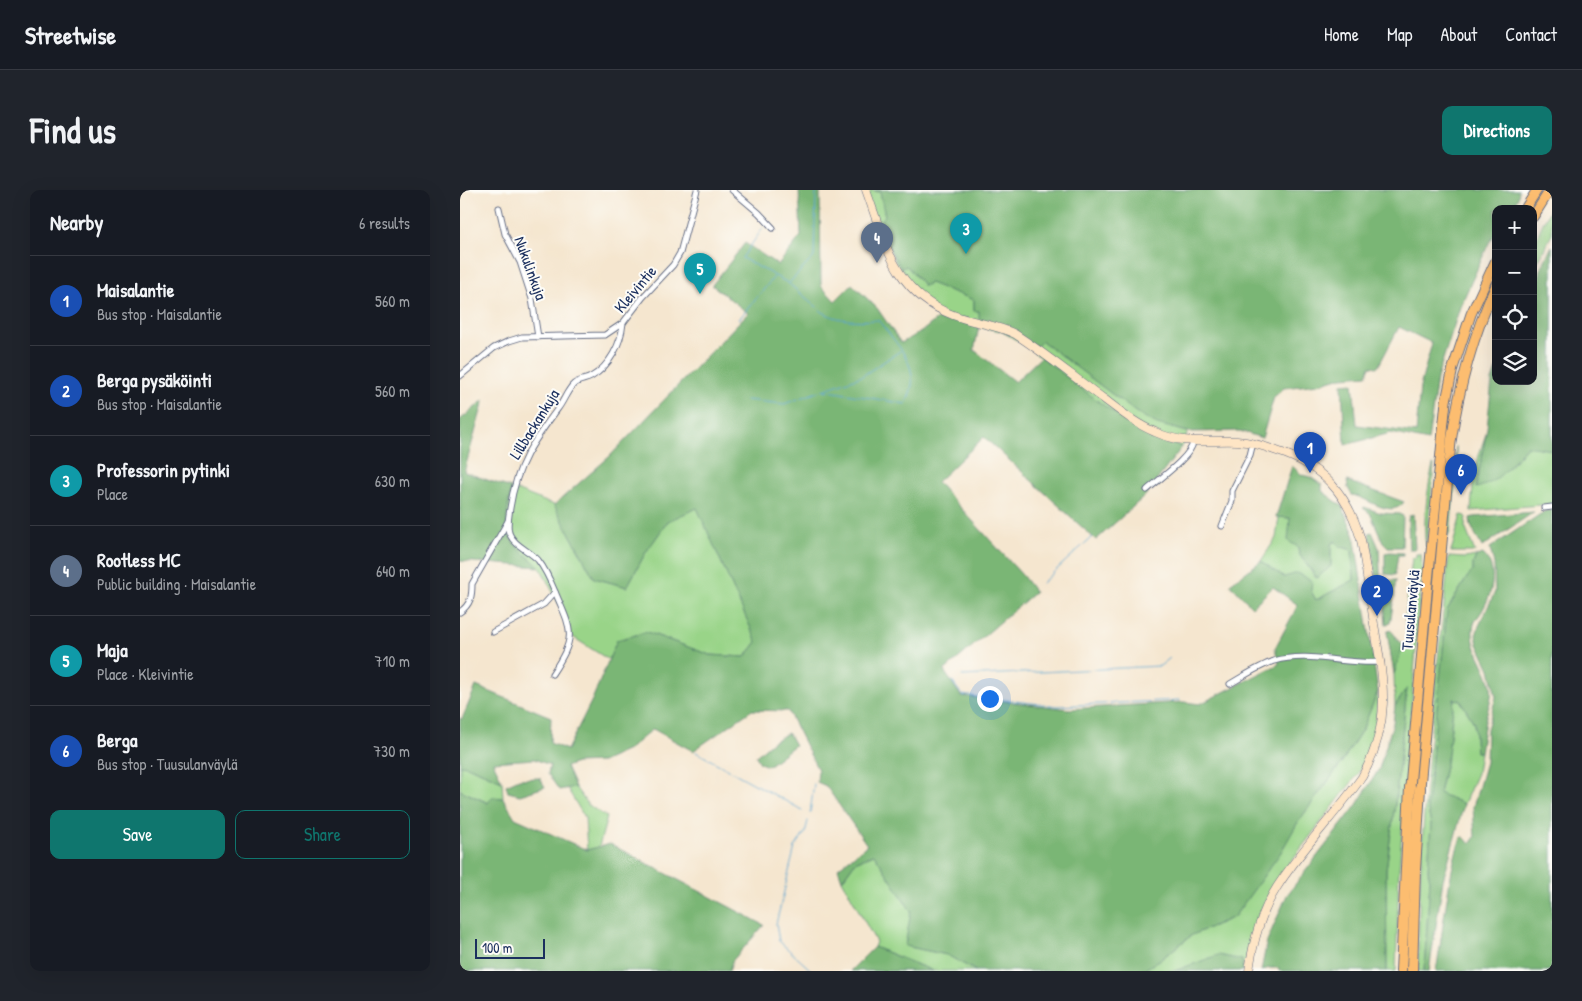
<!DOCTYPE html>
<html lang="en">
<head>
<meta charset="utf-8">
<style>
  :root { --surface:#171b24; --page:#20242c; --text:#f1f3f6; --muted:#9ea1a6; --line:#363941; --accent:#0f766e }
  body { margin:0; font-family:"Patrick Hand",sans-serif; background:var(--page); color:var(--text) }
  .controls { position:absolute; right:15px; top:15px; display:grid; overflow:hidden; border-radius:10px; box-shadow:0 5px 20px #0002 }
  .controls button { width:45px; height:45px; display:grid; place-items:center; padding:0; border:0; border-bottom:1px solid var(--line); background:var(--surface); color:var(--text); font:25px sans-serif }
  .scale { position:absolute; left:15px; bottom:12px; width:70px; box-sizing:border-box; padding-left:5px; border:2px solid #1b2f5e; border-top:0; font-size:14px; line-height:18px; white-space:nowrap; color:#1b2f5e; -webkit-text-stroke:4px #fdfcf7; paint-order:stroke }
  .you { position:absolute; left:529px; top:508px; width:18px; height:18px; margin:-12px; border:4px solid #fff; border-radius:50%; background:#1a73e8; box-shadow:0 0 0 8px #1a73e833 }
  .badge { display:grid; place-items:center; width:32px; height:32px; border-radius:50%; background:var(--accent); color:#fff; font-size:16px; font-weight:700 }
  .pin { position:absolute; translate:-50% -41px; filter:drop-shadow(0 1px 2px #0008) }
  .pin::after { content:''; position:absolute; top:26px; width:18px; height:15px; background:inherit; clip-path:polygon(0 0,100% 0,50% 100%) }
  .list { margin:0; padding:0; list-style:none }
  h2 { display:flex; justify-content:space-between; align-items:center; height:65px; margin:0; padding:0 20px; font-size:21px }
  h2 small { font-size:16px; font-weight:400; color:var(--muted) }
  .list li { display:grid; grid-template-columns:32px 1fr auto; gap:15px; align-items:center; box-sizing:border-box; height:90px; padding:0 20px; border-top:1px solid var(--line) }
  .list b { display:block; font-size:19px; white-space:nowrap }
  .list p { margin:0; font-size:16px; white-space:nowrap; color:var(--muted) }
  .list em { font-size:16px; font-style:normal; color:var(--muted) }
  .actions { display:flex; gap:10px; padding:15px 20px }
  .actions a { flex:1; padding:11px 0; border:1px solid var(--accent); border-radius:10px; text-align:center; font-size:18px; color:var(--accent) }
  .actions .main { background:var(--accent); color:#fff }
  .icon { flex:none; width:28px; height:28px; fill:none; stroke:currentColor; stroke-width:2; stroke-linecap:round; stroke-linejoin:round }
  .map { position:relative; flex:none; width:1092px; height:781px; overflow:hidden; border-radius:10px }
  header { display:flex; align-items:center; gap:30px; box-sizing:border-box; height:70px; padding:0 25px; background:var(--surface); border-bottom:1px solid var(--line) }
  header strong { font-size:24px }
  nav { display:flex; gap:28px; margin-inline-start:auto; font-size:18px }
  .intro { display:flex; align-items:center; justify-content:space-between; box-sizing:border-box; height:120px; padding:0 30px }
  h1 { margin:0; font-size:35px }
  .button { padding:12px 22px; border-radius:10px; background:var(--accent); color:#fff; font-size:18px; font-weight:700 }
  main { display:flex; gap:30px; padding:0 30px }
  aside { flex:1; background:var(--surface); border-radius:10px; box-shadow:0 5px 20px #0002 }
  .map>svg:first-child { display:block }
  .green { fill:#99d488; stroke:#5a8273 }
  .forest { fill:#7ab674; stroke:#4a7269 }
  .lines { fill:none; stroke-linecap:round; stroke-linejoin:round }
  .stream { stroke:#57a3cf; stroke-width:1 }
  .minor-casing { stroke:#676f86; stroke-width:7 }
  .secondary-casing { stroke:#676f86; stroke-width:9 }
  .trunk-casing { stroke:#676f86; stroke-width:11 }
  .motorway-casing { stroke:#676f86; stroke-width:12 }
  .minor { stroke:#fff; stroke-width:5 }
  .secondary { stroke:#fee5c5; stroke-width:8 }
  .trunk { stroke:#fcbd6f; stroke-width:9 }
  .motorway { stroke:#fcbd6f; stroke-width:10 }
  .labels { text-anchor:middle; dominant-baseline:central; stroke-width:4; stroke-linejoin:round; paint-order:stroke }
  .street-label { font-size:16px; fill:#1b2f5e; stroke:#fdfcf7 }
</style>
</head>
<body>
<header>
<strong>Streetwise</strong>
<nav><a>Home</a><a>Map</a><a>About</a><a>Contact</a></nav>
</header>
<div class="intro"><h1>Find us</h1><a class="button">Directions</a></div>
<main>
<aside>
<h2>Nearby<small>6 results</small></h2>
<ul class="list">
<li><span class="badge" style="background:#1a4fb4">1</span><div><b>Maisalantie</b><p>Bus stop · Maisalantie</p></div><em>560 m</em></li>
<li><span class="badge" style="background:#1a4fb4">2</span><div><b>Berga pysäköinti</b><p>Bus stop · Maisalantie</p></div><em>560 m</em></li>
<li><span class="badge" style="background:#0f9aa8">3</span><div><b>Professorin pytinki</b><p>Place</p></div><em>630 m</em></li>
<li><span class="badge" style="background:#5c6f8a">4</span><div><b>Rootless MC</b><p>Public building · Maisalantie</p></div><em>640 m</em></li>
<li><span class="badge" style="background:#0f9aa8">5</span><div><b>Maja</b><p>Place · Kleivintie</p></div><em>710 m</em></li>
<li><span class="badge" style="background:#1a4fb4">6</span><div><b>Berga</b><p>Bus stop · Tuusulanväylä</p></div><em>730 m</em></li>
</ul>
<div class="actions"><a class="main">Save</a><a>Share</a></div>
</aside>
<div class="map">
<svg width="1092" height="781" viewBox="0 0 1092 781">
  <rect width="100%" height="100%" fill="#fdfcf7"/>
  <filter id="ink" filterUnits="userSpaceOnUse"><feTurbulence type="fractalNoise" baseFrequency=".02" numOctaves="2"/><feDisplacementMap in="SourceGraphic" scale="10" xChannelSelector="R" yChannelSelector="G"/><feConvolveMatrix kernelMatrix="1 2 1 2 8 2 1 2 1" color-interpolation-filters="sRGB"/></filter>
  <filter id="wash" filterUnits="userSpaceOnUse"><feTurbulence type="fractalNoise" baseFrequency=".0096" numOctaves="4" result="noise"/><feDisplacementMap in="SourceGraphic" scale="20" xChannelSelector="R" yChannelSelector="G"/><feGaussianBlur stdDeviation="1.12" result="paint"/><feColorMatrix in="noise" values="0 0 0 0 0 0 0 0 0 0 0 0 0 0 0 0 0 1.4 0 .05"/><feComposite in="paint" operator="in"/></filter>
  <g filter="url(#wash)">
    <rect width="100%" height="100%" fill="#f5e6cf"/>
    <g class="green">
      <path d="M403 0 420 1 425 26 447 76 464 96 470 93 514 110V121H519L582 151 677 223 708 237 728 242 722 257C663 238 613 193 565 155L541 141 519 137 482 125 461 111 444 92Z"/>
      <path d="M1092 17V44L1073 81C1073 55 1078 39 1092 17Z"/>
      <path d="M1026 244 1016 297 1053 273 1067 256 1092 260V314L1011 321C1013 290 1015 274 1026 244Z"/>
      <path d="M996 256 997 277 990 342 987 348Z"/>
      <path d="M973 275H974L966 356C962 337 968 295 973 275Z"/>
      <path d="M51 298 94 315 134 388 167 397 186 362 208 331 237 317 297 452 285 467 250 465 187 442 157 450 149 470 108 444 103 422 80 377 56 357 47 344 46 330Z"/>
      <path d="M1001 325 1006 326 1005 337 1015 362H991Z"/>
      <path d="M819 327 830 328 839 364 856 388 871 376V354L875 351 879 356 892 360 894 390 856 410 851 401 824 387 801 371 816 348Z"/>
      <path d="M956 364H961L962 378 939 681 936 781H927L926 680 936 606 947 499 935 516 934 484 943 455 950 451 948 439 946 440 945 430 952 368H956Z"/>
      <path d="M1016 366 1013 374V381L1008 386 987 420 967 617 971 634 968 680 970 690 964 781H958C958 698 964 614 972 531 976 478 984 426 988 373L989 367 1005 368Z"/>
      <path d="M918 501 916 534 910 559 898 584 822 683 803 715 792 744 783 781 782 770 714 781H682L701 769 732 745 774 727 820 662 838 632 880 575 903 538Z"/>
      <path d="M994 509 1000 510 1014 533 1016 562H1020L1017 583 1004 614 979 604 988 564Z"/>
      <path d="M0 575 7 576 42 591 43 608 33 607 29 613 0 600Z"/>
      <path d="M115 597 128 615 147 627 139 657 127 660 125 628 107 598Z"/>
      <path d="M414 664 452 721 445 756 487 765 516 781H473L414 757 416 752 382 690 395 672Z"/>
    </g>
    <g class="forest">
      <path d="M339 0H360L361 96 375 111 392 94 417 118 441 153 461 142 482 125 519 137 514 160 555 192 581 167C626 201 668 240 722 257L685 306 636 350 524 247 477 292 562 385 575 402 484 481 501 506 609 519 724 512 740 514 819 474 815 458 838 415 813 397 792 417 770 394 801 371 824 387 838 383 852 391 851 401 856 410 894 390 892 360 879 356 875 351 871 354V376L857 388 839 364 838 357 828 351 830 328 816 327 832 276 842 285 850 287 862 295V301L882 316 894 344 918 501 903 538 880 575 838 632 821 662 774 727 732 745 701 769 682 781H516L487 765 445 756 451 721 414 664 395 672 382 690 378 678 407 655 366 596 357 592 358 580 328 521 292 520 233 561 193 539 168 560 142 572 116 573 106 577 115 597 99 600 88 584 90 575 74 569 33 572 42 591 7 576 0 575V528L2 529 16 496 91 527 90 553 107 560 132 510 157 450 187 442 250 465 285 467 297 452 237 318 208 331 186 362 167 397 134 388 94 315 149 267 288 123 252 95 285 53 318 75 341 46Z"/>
      <path d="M415 0H1059L1058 8 1051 19H1036V43L1029 53 1000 117 977 188 968 251 931 243 885 255 882 194 893 193 897 235 956 243 960 197 972 153 939 137 918 177 910 176 907 185 882 187 858 194 824 198 814 207 802 248 780 241 728 242 697 234 677 223 582 151 577 156 519 129V121H514V110L470 93 464 96 447 76 441 78 431 61 420 31 425 26 420 2H416Z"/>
      <path d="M1092 56V260L1067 256C1052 273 1039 293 1016 298L1027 238 1032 191 1036 179V191H1073V96L1079 91 1081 78Z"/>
      <path d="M24 210 4 282 51 298C43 347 42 345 80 377L0 371V230Z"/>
      <path d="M887 291 944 312C931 330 907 307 892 305L888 298Z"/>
      <path d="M904 317 921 323 939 324 943 326 942 357H928L923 352 910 323 903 318Z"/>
      <path d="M1092 320V781H976C981 758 991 658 1003 646L1010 654 1015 647 1013 617 1026 572 1027 539 1036 507 1030 479 1018 454 1016 445 1019 436 1035 402 1034 374 1030 358 1085 321Z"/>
      <path d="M1074 322 1022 357 1011 336 1010 328 1014 327Z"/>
      <path d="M953 324 955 359H949L948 329 950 325Z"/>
      <path d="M912 342 919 358 921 402H919L909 343Z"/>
      <path d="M930 362 943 363V365H938L935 385 925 384V363Z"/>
      <path d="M1023 364C1039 380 1032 404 1022 421 1019 426 1015 430 1014 434 1008 457 1028 476 1031 497 1033 508 1027 520 1025 531 1023 542 1022 552 1020 562H1016L1014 533 1000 510 994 509 988 564 979 603 1004 614 983 690 969 781H964L970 690 968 680 971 634 967 617 987 420 1008 386 1013 381V374L1016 366Z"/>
      <path d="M936 390 931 429 930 433 926 434C924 419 925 405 925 391Z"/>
      <path d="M930 440C936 444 936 451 943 455L934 484 927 442Z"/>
      <path d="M947 498 936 606 926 680 927 781H819V778H809L801 781 807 751 827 705 896 616 919 579 933 533 935 516Z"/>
      <path d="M328 543 335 555 308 576 300 573 296 566 312 552Z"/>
      <path d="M80 588 85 597 60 605 48 602 46 595 59 589Z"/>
      <path d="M0 600 28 613 32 607 43 608 55 628 127 660 150 654 304 735 273 770 269 781H0Z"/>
      <path d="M414 757 473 781H390Z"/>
      <path d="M758 765 782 770 783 781H714Z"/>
    </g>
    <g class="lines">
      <g class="stream">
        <path d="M303 38 282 68 328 93 357 117"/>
        <path d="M329 93 354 67 356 3 361 0"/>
        <path d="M360 120C375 132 400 131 418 130 432 148 455 170 452 195 451 202 448 208 446 214L363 200"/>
        <path d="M279 129 314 87"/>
        <path d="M286 210 324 214 402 186 440 161"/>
        <path d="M582 393 632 347"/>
        <path d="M502 486 700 476 710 468"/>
        <path d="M492 491 502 505 598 516 720 510"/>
        <path d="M236 562 342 620"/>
        <path d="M350 623 354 594"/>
        <path d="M348 631 345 643 335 657 316 734 319 751 352 781"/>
      </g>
    </g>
  </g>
  <g filter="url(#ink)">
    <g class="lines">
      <defs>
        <g id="minor">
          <path d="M272 0 299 23 313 38"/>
          <path d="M39 18 45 44 60 72 72 109 78 147"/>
          <path d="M0 186 34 158 49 151 62 147 145 145 163 133 183 107 213 75 220 63 237 0"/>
          <path d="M687 300C698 290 732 266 733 252"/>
          <path d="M1084 318 1092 317"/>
          <path d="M762 336 772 311V301L790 265 793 253"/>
          <path d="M0 422C11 414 12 406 12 394L48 331"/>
          <path d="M33 442 84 414 95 402"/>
          <path d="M92 484C116 447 113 443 96 404 91 392 86 380 78 370 70 361 55 356 50 345 46 338 49 326 50 318 57 273 73 252 99 217 104 210 108 199 114 194 118 190 126 190 131 187 150 176 161 154 163 133"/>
          <path d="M770 494C784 486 799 476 814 471 849 461 886 475 921 472"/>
        </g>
        <path id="secondary" d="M406 0C425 52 434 103 493 125 513 133 535 134 555 144 586 164 615 188 644 209 660 221 676 234 695 242 724 255 747 250 777 251 791 252 804 256 817 261 863 276 888 304 901 350 906 378 910 406 914 434 924 492 932 532 902 587 875 625 842 658 817 697 801 722 793 752 789 781"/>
        <g id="trunk">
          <path d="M1065 19 1077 0"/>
          <path d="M1073 27 1090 0"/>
          <path d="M950 597 968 392 986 211 993 178 1011 124 1036 70"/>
          <path d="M960 598 991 252C999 197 1013 145 1036 95"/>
        </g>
        <g id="motorway">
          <path d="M941 781 950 597"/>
          <path d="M952 781 955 680 960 598"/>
        </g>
      </defs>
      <use href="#minor" class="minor-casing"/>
      <use href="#secondary" class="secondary-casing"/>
      <use href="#trunk" class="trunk-casing"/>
      <use href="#motorway" class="motorway-casing"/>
      <use href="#minor" class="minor"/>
      <use href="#secondary" class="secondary"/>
      <use href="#trunk" class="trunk"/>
      <use href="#motorway" class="motorway"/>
    </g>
  </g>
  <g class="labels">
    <g class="street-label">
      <text transform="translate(71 78) rotate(70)">Nukulinkuja</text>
      <text transform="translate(175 99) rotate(-50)">Kleivintie</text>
      <text transform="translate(74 234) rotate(-58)">Lillbackankuja</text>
      <text transform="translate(950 420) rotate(-85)">Tuusulanväylä</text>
    </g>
  </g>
</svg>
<div class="controls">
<button>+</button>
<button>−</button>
<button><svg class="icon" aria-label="locate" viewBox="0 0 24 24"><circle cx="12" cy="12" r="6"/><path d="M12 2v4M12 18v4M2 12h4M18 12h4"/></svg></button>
<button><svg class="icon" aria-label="layers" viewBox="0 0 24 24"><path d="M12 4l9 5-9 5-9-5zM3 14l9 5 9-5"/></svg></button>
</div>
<div class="scale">100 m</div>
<div class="you"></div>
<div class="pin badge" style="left:850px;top:283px;background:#1a4fb4">1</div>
<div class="pin badge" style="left:917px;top:426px;background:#1a4fb4">2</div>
<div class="pin badge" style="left:506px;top:64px;background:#0f9aa8">3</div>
<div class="pin badge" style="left:417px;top:73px;background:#5c6f8a">4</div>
<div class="pin badge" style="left:240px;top:104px;background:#0f9aa8">5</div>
<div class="pin badge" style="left:1001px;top:305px;background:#1a4fb4">6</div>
</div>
</main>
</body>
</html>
